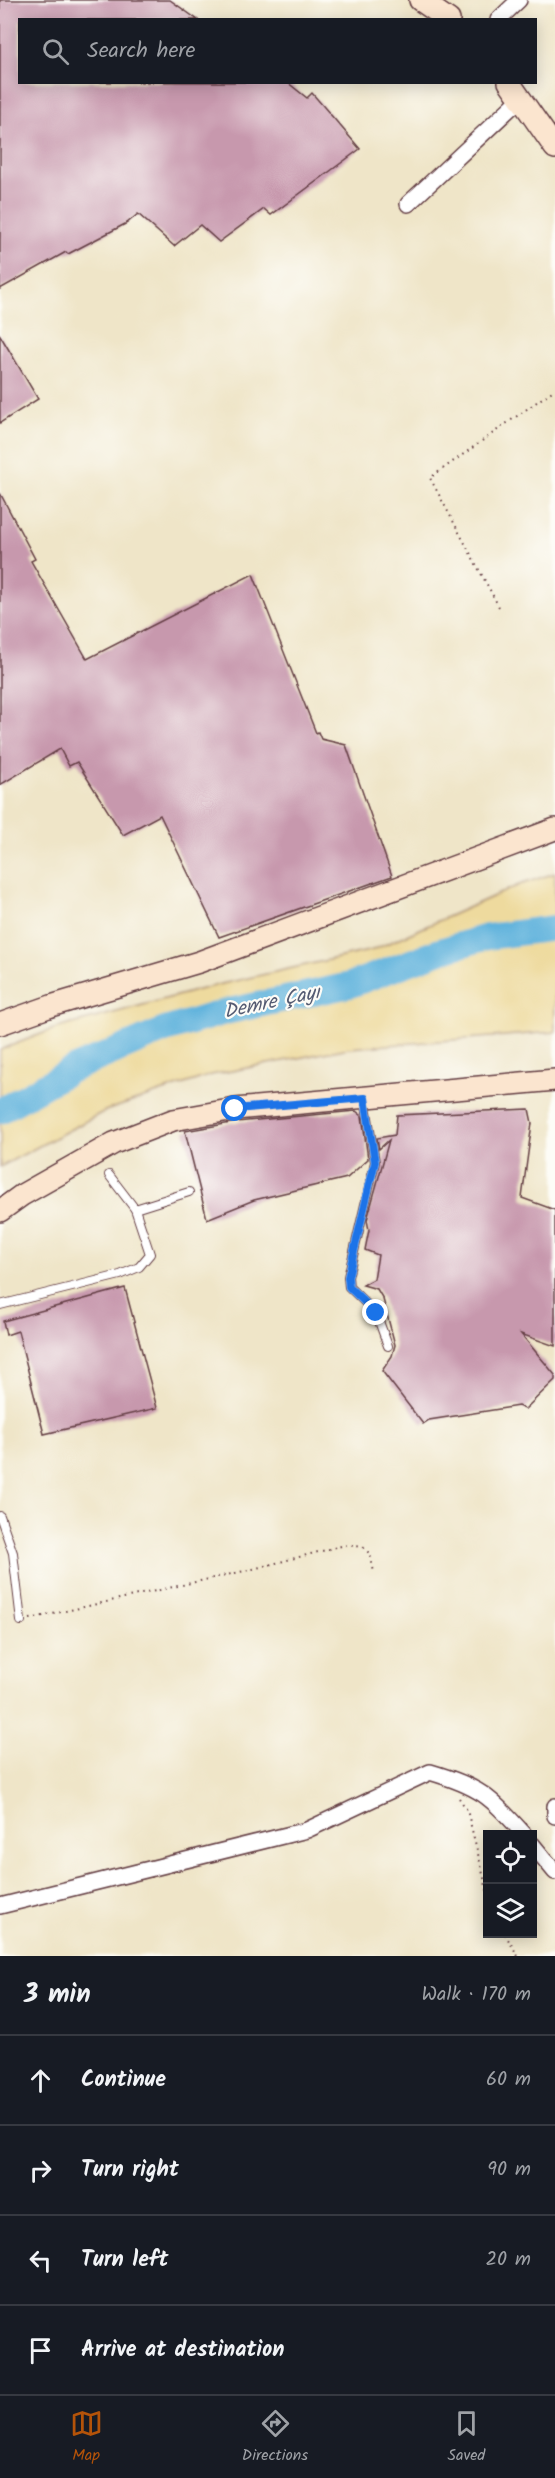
<!DOCTYPE html>
<html lang="en">
<head>
<meta charset="utf-8">
<style>
  :root { --surface:#171b24; --page:#20242c; --text:#f1f3f6; --muted:#9ea1a6; --line:#363941; --accent:#b45309 }
  body { margin:0; font-family:Kalam,sans-serif; background:var(--page); color:var(--text) }
  .controls { position:absolute; right:18px; bottom:18px; display:grid; overflow:hidden; border-radius:0px; box-shadow:0 3px 15px #0003 }
  .controls button { width:54px; height:54px; display:grid; place-items:center; padding:0; border:0; border-bottom:2px solid var(--line); background:var(--surface); color:var(--text); font:30px sans-serif }
  .stop { position:absolute; width:18px; height:18px; margin:-14px; border:4px solid #1a73e8; border-radius:50%; background:#fff }
  .stop.end { background:#1a73e8; border-color:#fff; box-shadow:0 2px 6px #0008 }
  .list { margin:0; padding:0; list-style:none }
  h2 { display:flex; justify-content:space-between; align-items:center; height:78px; margin:0; padding:0 24px; font-size:26px }
  h2 small { font-size:20px; font-weight:400; color:var(--muted) }
  .list li { display:grid; grid-template-columns:39px 1fr auto; gap:18px; align-items:center; box-sizing:border-box; height:90px; padding:0 24px; border-top:2px solid var(--line) }
  .list b { display:block; font-size:22px; white-space:nowrap }
  .list em { font-size:20px; font-style:normal; color:var(--muted) }
  .icon { flex:none; width:33px; height:33px; fill:none; stroke:currentColor; stroke-width:2; stroke-linecap:round; stroke-linejoin:round }
  .map { position:relative; flex:none; width:555px; height:1956px; overflow:hidden }
  .search { position:absolute; background:var(--surface); box-shadow:0 3px 15px #0003; left:18px; right:18px; top:18px; height:66px; display:flex; align-items:center; gap:15px; box-sizing:border-box; padding:0 21px; border-radius:0px; color:var(--muted); font-size:22px }
  .sheet { height:438px; background:var(--surface) }
  nav { display:flex; justify-content:space-around; align-items:center; box-sizing:border-box; height:84px; border-top:2px solid var(--line); background:var(--surface); font-size:16px; color:var(--muted) }
  nav a { display:grid; justify-items:center; gap:3px }
  nav .on { color:var(--accent) }
  .map>svg:first-child { display:block }
  .sand { fill:#eeda9e; stroke:#9c7c64; stroke-width:1.5 }
  .lines { fill:none; stroke-linecap:round; stroke-linejoin:round }
  .river { stroke:#62b4dd; stroke-width:26 }
  .building { fill:#c798ad }
  .lane-casing { stroke:#633d43; stroke-width:10 }
  .street-casing { stroke:#633d43; stroke-width:18 }
  .secondary-casing { stroke:#633d43; stroke-width:24 }
  .path { stroke:#633d43; stroke-width:2; stroke-dasharray:1.5 4.5; stroke-linecap:butt }
  .lane { stroke:#fff; stroke-width:8 }
  .street { stroke:#fff; stroke-width:15 }
  .secondary { stroke:#fbe5cf; stroke-width:21 }
  .route { stroke:#1a73e8; stroke-width:8 }
  .labels { text-anchor:middle; dominant-baseline:central; stroke-width:4.5; stroke-linejoin:round; paint-order:stroke }
  .water-label { font-size:20px; font-style:italic; fill:#545b72; stroke:#fdfcf7 }
</style>
</head>
<body>
<div class="map">
<svg width="555" height="1956" viewBox="0 0 555 1956">
  <rect width="100%" height="100%" fill="#fdfcf7"/>
  <filter id="ink" filterUnits="userSpaceOnUse"><feTurbulence type="fractalNoise" baseFrequency=".0167" numOctaves="2"/><feDisplacementMap in="SourceGraphic" scale="12" xChannelSelector="R" yChannelSelector="G"/><feConvolveMatrix kernelMatrix="1 2 1 2 8 2 1 2 1" color-interpolation-filters="sRGB"/></filter>
  <filter id="wash" filterUnits="userSpaceOnUse"><feTurbulence type="fractalNoise" baseFrequency=".008" numOctaves="4" result="noise"/><feDisplacementMap in="SourceGraphic" scale="24" xChannelSelector="R" yChannelSelector="G"/><feGaussianBlur stdDeviation="1.35" result="paint"/><feColorMatrix in="noise" values="0 0 0 0 0 0 0 0 0 0 0 0 0 0 0 0 0 1.4 0 .05"/><feComposite in="paint" operator="in"/></filter>
  <g filter="url(#wash)">
    <rect width="100%" height="100%" fill="#efe5c8"/>
    <path class="sand" d="M555 873V1032L349 1048 211 1075 105 1111 0 1167V1050L54 1029 217 985 373 950 519 885Z"/>
    <g class="lines">
      <path class="river" d="M0 1111 73 1069 165 1030 225 1012 350 985 440 951 487 937 555 928"/>
    </g>
    <g id="blocks">
      <g class="building">
        <path d="M0 0H170L198 20H20V82H287L307 98 312 93 360 149 271 215 264 209 219 242 200 225 174 246 138 214 127 223 68 254 66 252 0 289Z"/>
        <path d="M0 335 38 399 0 423Z"/>
        <path d="M0 493 35 559 31 561 87 659 253 574 316 733 318 732 321 739 346 745 392 876 219 937 160 815 123 835 77 762 69 766 60 749 0 785Z"/>
        <path d="M529 1109 532 1123 522 1198 555 1210V1346L521 1334 555 1375V1380L525 1409 518 1406 429 1420 423 1424 382 1371 392 1356 395 1345 383 1299 377 1289 363 1285 374 1279 378 1255 365 1250 369 1230 367 1220 389 1140 379 1149 377 1138 395 1135 397 1115Z"/>
        <path d="M356 1111 362 1116 368 1159 347 1178 254 1200 207 1219 185 1131 237 1122Z"/>
        <path d="M125 1288 157 1408 44 1434 18 1331 6 1335 3 1321Z"/>
      </g>
    </g>
  </g>
  <g filter="url(#ink)">
    <use href="#blocks" fill-opacity="0" stroke="#633d43" stroke-width="1.5"/>
    <g class="lines">
      <defs>
        <g id="lane">
          <path d="M365 1099 375 1162 348 1277 349 1287 376 1313 388 1346"/>
          <path d="M135 1209 189 1192"/>
          <path d="M0 1305 120 1275 139 1267 150 1254 135 1209 109 1175"/>
          <path d="M0 1516 13 1553 21 1621"/>
        </g>
        <g id="street">
          <path d="M498 20 519 0"/>
          <path d="M408 204 520 99"/>
          <path d="M555 1806V1816"/>
          <path d="M532 1844 555 1872"/>
          <path d="M0 1906 307 1830 430 1772C481 1787 489 1796 524 1834"/>
        </g>
        <g id="secondary">
          <path d="M420 0 449 20"/>
          <path d="M509 82 555 148"/>
          <path d="M0 1024 54 1005 199 962 555 829"/>
          <path d="M0 1211 22 1195 114 1143 173 1120 235 1109 555 1080"/>
        </g>
      </defs>
      <use href="#lane" class="lane-casing"/>
      <use href="#street" class="street-casing"/>
      <use href="#secondary" class="secondary-casing"/>
      <g class="path">
        <path d="M499 607 430 478 555 389"/>
        <path d="M30 1619 249 1570 345 1545 363 1547 370 1554 374 1572"/>
        <path d="M459 1798 467 1810 488 1894"/>
        <path d="M505 1934 518 1956"/>
      </g>
      <use href="#lane" class="lane"/>
      <use href="#street" class="street"/>
      <use href="#secondary" class="secondary"/>
    </g>
  </g>
  <g class="lines" filter="url(#ink)">
    <path class="route" d="M235 1109 365 1098 375 1162 348 1277 349 1287 376 1313"/>
  </g>
  <g class="labels">
    <g class="water-label">
      <text transform="translate(272 1003) rotate(-12)">Demre Çayı</text>
    </g>
  </g>
</svg>
<div class="controls">
<button><svg class="icon" aria-label="locate" viewBox="0 0 24 24"><circle cx="12" cy="12" r="6"/><path d="M12 2v4M12 18v4M2 12h4M18 12h4"/></svg></button>
<button><svg class="icon" aria-label="layers" viewBox="0 0 24 24"><path d="M12 4l9 5-9 5-9-5zM3 14l9 5 9-5"/></svg></button>
</div>
<div class="stop" style="left:235px;top:1109px"></div>
<div class="stop end" style="left:376px;top:1313px"></div>
<div class="search"><svg class="icon" aria-label="search" viewBox="0 0 24 24"><circle cx="10" cy="10" r="6"/><path d="M15 15l6 6"/></svg>Search here</div>
</div>
<section class="sheet">
<h2>3 min<small>Walk · 170 m</small></h2>
<ul class="list">
<li><svg class="icon" aria-label="ahead" viewBox="0 0 24 24"><path d="M12 20V5M6 11l6-6 6 6"/></svg><div><b>Continue</b></div><em>60 m</em></li>
<li><svg class="icon" aria-label="right" viewBox="0 0 24 24"><path d="M7 20v-9h11M14 6l5 5-5 5"/></svg><div><b>Turn right</b></div><em>90 m</em></li>
<li><svg class="icon" aria-label="left" viewBox="0 0 24 24"><path d="M17 20v-9H6M10 6l-5 5 5 5"/></svg><div><b>Turn left</b></div><em>20 m</em></li>
<li><svg class="icon" aria-label="arrive" viewBox="0 0 24 24"><path d="M6 21V4h12l-3 4 3 4H6"/></svg><div><b>Arrive at destination</b></div></li>
</ul>
</section>
<nav>
<a class="on"><svg class="icon" aria-label="map" viewBox="0 0 24 24"><path d="M3 6l6-2 6 2 6-2v14l-6 2-6-2-6 2zM9 4v14M15 6v14"/></svg>Map</a>
<a><svg class="icon" aria-label="directions" viewBox="0 0 24 24"><path d="M12 3l9 9-9 9-9-9zM9 14v-3h6M13 9l2 2-2 2"/></svg>Directions</a>
<a><svg class="icon" aria-label="saved" viewBox="0 0 24 24"><path d="M7 4h10v16l-5-4-5 4z"/></svg>Saved</a>
</nav>
</body>
</html>
